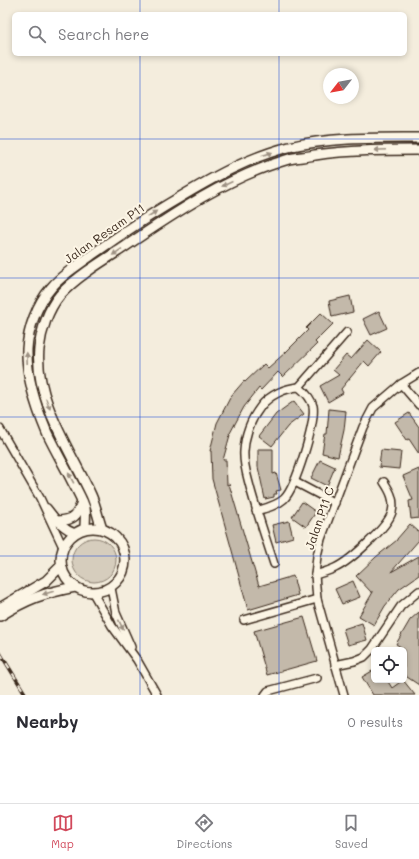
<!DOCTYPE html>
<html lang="en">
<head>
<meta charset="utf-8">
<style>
  :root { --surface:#fff; --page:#f7f7f7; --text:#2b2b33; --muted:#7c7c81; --line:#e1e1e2; --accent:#d1495b }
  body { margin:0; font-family:Mali,sans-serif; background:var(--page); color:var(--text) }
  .controls { position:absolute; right:12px; bottom:12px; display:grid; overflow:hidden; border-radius:6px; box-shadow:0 2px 6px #0003 }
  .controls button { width:36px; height:36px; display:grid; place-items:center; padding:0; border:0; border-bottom:1px solid var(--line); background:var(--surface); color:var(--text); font:20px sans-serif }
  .compass { position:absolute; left:323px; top:68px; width:36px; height:36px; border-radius:50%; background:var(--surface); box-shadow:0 2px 6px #0003; rotate:239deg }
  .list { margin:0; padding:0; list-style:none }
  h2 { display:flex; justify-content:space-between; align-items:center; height:52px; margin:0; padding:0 16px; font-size:17px }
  h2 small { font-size:13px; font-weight:400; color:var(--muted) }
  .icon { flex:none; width:22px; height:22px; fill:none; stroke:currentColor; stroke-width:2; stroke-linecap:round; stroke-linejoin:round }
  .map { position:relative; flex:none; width:419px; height:695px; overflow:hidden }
  .search { position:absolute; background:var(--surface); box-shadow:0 2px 6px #0003; left:12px; right:12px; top:12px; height:44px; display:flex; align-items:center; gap:10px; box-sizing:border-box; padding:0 14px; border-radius:6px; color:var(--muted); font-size:15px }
  .sheet { height:108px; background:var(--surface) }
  nav { display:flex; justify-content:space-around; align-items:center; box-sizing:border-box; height:56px; border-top:1px solid var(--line); background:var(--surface); font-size:11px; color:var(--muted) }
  nav a { display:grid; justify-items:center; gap:2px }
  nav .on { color:var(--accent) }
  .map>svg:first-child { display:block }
  .green { fill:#d6cdbd; stroke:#887c6e }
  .building { fill:#c3b9aa; stroke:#3b2a1e }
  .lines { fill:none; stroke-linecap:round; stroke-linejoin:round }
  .minor-casing { stroke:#3b2a1e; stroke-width:10 }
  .major-casing { stroke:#3b2a1e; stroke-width:12 }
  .minor { stroke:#fcf5e5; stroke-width:7 }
  .major { stroke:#fcf5e5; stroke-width:9 }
  .rail-casing { stroke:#3b2a1e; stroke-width:3.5 }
  .rail { stroke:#fcf5e5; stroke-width:2; stroke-dasharray:6; stroke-linecap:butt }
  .oneway { fill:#9c9082 }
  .grid { fill:none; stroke:#1d4ed8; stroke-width:1; stroke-opacity:0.55 }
  .labels { text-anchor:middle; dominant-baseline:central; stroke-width:4; stroke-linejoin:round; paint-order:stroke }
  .street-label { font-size:12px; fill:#3b2a1e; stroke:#fcf5e5 }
</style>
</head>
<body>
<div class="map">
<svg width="419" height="695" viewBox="0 0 419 695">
  <rect width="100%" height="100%" fill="#f4eddd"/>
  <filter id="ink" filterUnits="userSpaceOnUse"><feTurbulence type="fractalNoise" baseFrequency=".025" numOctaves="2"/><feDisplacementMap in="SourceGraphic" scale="8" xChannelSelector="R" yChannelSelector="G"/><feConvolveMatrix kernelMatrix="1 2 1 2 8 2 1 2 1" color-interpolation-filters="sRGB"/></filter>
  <g filter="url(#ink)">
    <circle class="green" cx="94" cy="560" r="22"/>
    <g class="building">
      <path d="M350 296 353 312 332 317 329 301Z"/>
      <path d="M379 311 387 328 371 335 363 319Z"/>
      <path d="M321 313 333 324 315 342 317 344 283 377 278 372 261 390 259 388 244 407 229 435H230L223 460H226L227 485 229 484 259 586 293 576 298 595 248 610 231 547 212 479 211 451H210L217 423 231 396 244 381 245 382 264 364 268 368 286 352 308 330 306 328Z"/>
      <path d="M368 340 381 352 369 366 364 361 341 389 343 393 328 402 320 386 339 375 333 370 346 355 351 359Z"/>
      <path d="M294 401 304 414 288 426 272 446 259 436 276 414Z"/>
      <path d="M329 409 346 411 344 430 338 457 322 453 325 434H327Z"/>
      <path d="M409 413 419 427V454L409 439 407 440 395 422Z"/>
      <path d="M258 449H273V474L276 473 281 490 276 491 277 494H274V497L265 499 258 467Z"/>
      <path d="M381 450 401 452 399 469 379 467Z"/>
      <path d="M320 460 335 467 327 486 311 478Z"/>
      <path d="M419 469V518L411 519 409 501 413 500 403 476Z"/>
      <path d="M302 502 316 512 306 527 292 517Z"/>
      <path d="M289 521 293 537 276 542 272 525Z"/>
      <path d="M410 524 419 532V540L391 572 419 556V575L399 589 385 606 374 625 359 616 373 592H371L356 576 376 557 397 540V539Z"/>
      <path d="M353 581 360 597 342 604 335 589Z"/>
      <path d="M419 612V685L404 675V649L396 644 410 620Z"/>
      <path d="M304 617 317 661 267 675 254 631Z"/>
      <path d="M362 623 367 640 348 645 343 629Z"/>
      <path d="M374 670V680H387L392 688 403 680 415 695H373L362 677Z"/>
    </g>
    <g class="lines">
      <defs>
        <g id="minor">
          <path d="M401 384 419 405"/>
          <path d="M299 387 347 332"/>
          <path d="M0 429 40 498 63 547"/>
          <path d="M295 482 335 503"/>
          <path d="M47 508C56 519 61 528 75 533"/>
          <path d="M256 511C266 508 276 506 284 499 296 487 316 422 313 406 311 398 305 392 299 387 285 388 270 395 261 406 251 419 245 434 244 451 243 464 247 475 250 487 257 513 266 539 274 564"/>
          <path d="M315 575C321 573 329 571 335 568 350 561 388 527 392 512 395 500 390 491 384 482"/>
          <path d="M111 588 116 613 131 647"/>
          <path d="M93 593 112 626 137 660 157 695"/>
          <path d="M244 620 317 599"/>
          <path d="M335 665 354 661 364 657 372 649 401 606 419 591"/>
          <path d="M265 695 268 691 317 678"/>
          <path d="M344 695 317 599 315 575 317 556 321 539 363 427 373 408 401 384 419 373"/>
        </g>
        <g id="major">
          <path d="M58 521C73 520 78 516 82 501"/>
          <circle cx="93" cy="560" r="32"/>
          <path d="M85 528C85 522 86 514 85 508 82 499 77 490 72 481 64 465 55 450 47 433 36 407 26 378 27 349 28 329 37 304 51 288 62 274 79 265 93 254 120 235 148 216 177 199 212 178 249 157 289 147 330 137 377 138 419 138"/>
          <path d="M102 529C98 518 96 506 91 495 71 451 34 399 39 349 41 331 48 309 60 295 75 278 101 262 120 250 173 214 227 177 289 159 297 157 306 157 315 155 349 150 384 150 419 150"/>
          <path d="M0 608 46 581 61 566"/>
          <path d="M0 616C27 599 44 593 75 587"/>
        </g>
      </defs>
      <use href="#minor" class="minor-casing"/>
      <use href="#major" class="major-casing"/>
      <use href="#minor" class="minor"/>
      <use href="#major" class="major"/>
      <defs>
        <path id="rail" d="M0 653 26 695"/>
      </defs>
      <use href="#rail" class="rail-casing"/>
      <use href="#rail" class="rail"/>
    </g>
    <defs><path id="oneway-solid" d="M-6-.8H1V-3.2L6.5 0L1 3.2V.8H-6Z"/></defs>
    <g class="oneway">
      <use href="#oneway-solid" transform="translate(380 150) rotate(178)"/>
      <use href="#oneway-solid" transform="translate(267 154) rotate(-18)"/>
      <use href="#oneway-solid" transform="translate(227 184) rotate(156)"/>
      <use href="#oneway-solid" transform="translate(152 214) rotate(-33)"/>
      <use href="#oneway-solid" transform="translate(117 252) rotate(146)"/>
      <use href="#oneway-solid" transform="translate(27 358) rotate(-92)"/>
      <use href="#oneway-solid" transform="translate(48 404) rotate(69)"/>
      <use href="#oneway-solid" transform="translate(71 478) rotate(-118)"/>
      <use href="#oneway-solid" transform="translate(48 593) rotate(164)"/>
      <use href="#oneway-solid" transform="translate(121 625) rotate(65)"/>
    </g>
  </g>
  <path class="grid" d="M140 0V14M279 0V14M140 54V695M279 54V695M0 139H419M0 278H419M0 417H419M0 556H419"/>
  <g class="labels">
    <g class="street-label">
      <text transform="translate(104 233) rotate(-35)">Jalan Resam P11</text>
      <text transform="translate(319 518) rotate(-71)">Jalan P11 C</text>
    </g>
  </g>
</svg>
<div class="controls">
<button><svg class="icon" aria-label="locate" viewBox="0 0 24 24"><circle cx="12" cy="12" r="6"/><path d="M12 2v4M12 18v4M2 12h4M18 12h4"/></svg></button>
</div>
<svg class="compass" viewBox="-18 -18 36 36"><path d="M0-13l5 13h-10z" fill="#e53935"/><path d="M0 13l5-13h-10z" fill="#7c7c81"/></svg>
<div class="search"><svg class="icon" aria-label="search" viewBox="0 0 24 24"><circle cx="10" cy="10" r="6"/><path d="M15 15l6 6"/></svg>Search here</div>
</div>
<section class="sheet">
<h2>Nearby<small>0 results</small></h2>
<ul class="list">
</ul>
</section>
<nav>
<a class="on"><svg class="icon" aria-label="map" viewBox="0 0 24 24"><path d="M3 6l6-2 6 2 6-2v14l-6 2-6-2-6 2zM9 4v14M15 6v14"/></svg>Map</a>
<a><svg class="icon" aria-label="directions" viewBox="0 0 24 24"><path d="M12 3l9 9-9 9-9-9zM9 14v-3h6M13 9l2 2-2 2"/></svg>Directions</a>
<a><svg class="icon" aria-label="saved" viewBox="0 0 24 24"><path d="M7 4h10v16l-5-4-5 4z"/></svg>Saved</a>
</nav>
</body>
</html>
